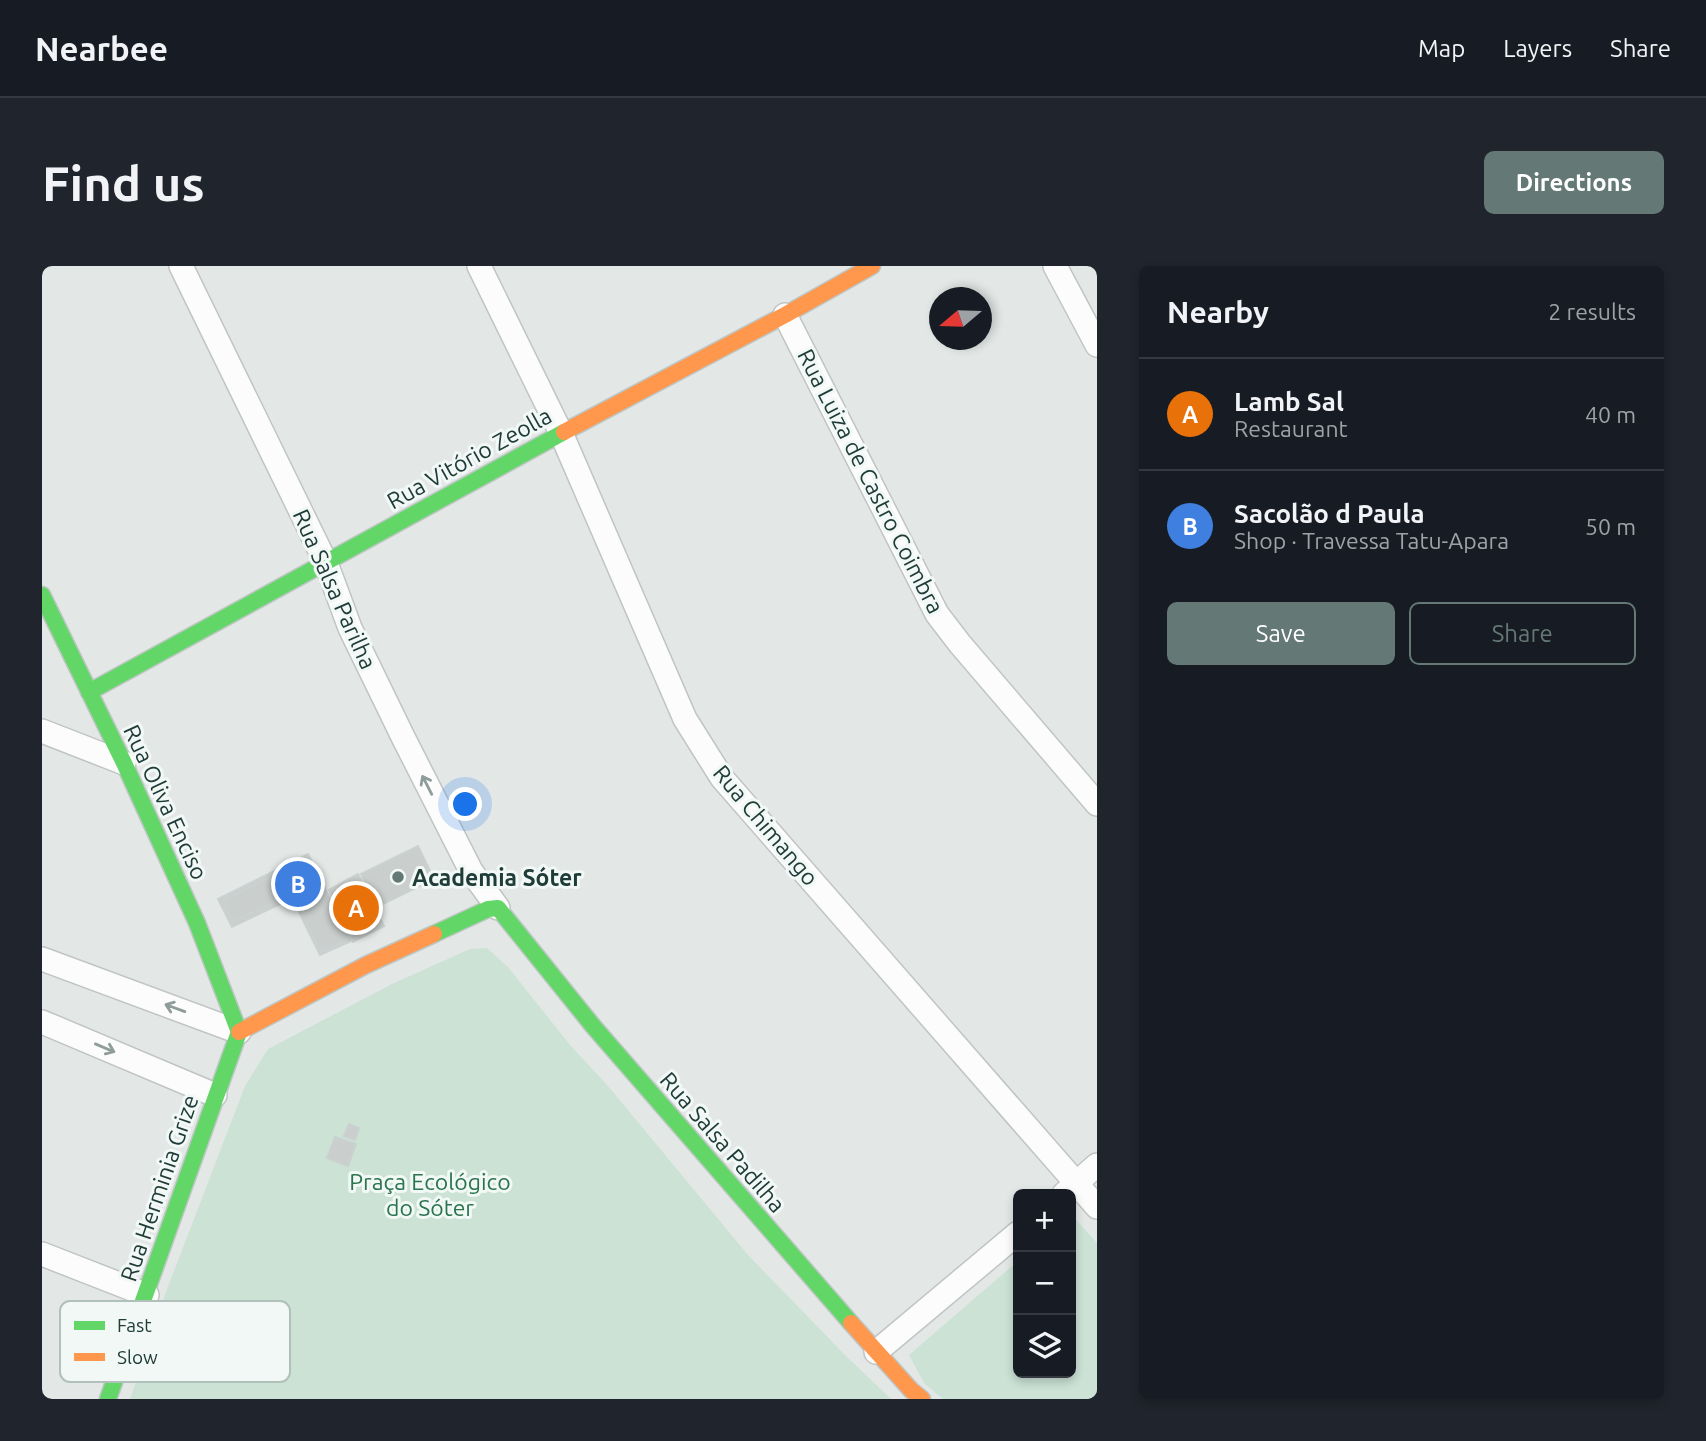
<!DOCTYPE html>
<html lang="en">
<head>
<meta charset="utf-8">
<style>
  :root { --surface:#171b24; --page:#20242c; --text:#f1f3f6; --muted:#9ea1a6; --line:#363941; --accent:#647875 }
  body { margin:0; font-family:Ubuntu,sans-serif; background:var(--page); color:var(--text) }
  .controls { position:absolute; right:21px; bottom:21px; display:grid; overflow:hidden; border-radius:10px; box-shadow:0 4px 10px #0003 }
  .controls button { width:63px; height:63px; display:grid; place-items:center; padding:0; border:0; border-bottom:2px solid var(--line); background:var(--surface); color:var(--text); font:35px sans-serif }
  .compass { position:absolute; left:887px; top:21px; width:63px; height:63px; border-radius:50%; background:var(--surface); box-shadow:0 4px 10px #0003; rotate:251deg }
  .you { position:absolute; left:424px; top:539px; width:24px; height:24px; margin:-18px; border:5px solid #fff; border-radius:50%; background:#1a73e8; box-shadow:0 0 0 10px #1a73e833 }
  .badge { display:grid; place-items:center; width:46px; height:46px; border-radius:50%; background:var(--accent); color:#fff; font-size:23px; font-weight:700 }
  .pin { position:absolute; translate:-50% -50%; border:4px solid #fff; box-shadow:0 2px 7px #0006 }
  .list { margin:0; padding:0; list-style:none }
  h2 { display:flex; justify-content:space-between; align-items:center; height:91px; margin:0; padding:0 28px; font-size:30px }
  h2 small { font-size:23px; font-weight:400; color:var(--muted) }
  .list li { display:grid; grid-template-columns:46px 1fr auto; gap:21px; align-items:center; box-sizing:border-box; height:112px; padding:0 28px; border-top:2px solid var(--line) }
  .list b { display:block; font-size:26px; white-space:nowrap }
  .list p { margin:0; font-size:23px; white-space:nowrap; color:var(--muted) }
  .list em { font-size:23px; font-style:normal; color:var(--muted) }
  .actions { display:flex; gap:14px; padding:21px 28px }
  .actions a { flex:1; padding:16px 0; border:2px solid var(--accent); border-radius:10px; text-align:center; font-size:24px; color:var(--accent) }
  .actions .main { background:var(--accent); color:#fff }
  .icon { flex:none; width:38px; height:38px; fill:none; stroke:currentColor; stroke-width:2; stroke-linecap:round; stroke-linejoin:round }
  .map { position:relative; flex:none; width:1055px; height:1133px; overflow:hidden; border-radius:10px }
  header { display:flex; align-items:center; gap:42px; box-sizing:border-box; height:98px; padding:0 35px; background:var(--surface); border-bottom:2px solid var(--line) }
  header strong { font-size:33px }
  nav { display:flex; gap:38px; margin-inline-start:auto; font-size:24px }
  .intro { display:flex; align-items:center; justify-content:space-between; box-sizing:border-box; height:168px; padding:0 42px }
  h1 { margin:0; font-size:49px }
  .button { padding:18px 32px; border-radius:10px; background:var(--accent); color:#fff; font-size:24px; font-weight:700 }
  main { display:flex; gap:42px; padding:0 42px }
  aside { flex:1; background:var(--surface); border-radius:10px; box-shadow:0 4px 10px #0003 }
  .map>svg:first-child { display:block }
  .green { fill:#cbe2d5 }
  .building { fill:#cacfce; stroke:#cbd1d0; stroke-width:2 }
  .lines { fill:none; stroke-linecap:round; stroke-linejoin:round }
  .street-casing { stroke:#c0c5c4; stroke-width:26 }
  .fast-casing { stroke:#bec6c4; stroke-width:19 }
  .slow-casing { stroke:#bec6c4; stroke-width:19 }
  .street { stroke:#fbfcfb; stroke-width:23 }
  .fast { stroke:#63d668; stroke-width:16 }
  .slow { stroke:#ff974d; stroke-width:16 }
  .oneway { stroke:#8e9c9a }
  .poi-dot { fill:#647875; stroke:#f1f8f5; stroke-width:2.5 }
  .labels { text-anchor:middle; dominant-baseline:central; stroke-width:6; stroke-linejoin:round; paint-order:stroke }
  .street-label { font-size:23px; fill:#203c38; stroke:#f1f8f5 }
  .poi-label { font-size:23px; font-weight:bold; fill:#203c38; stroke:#f1f8f5; text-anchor:start }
  .park-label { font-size:23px; fill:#2a744e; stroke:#f1f8f5 }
  .key { fill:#f1f8f5; stroke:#b2c0bc; stroke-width:2 }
  .key-label { font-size:19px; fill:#203c38 }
</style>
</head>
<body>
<header>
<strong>Nearbee</strong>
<nav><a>Map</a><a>Layers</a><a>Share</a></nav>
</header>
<div class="intro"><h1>Find us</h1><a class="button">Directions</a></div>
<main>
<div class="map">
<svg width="1055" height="1133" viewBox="0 0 1055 1133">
  <rect width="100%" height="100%" fill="#e3e8e7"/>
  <g class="green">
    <path d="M445 682 466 701 528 779 566 820 706 989 804 1090 849 1133H88L124 1026 203 820 226 783 350 718 428 683Z"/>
    <path d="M1030 949 1055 977V1133H901L882 1117 867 1089 976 995V1107H1029Z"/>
  </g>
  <g class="building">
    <path d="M376 580 392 613 335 641 319 608Z"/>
    <path d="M266 588 309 675 278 689 256 644 240 637 190 661 176 633Z"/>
    <path d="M265 590 283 628 258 641 240 634 229 609Z"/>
    <path d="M316 608 342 660 311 676 287 624Z"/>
    <path d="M228 612 239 633 191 656 181 634Z"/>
    <path d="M284 630 305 674 279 686 258 644Z"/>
    <path d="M307 858 317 862 313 874 302 870Z"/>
    <path d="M293 871 314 878 306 900 285 892Z"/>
  </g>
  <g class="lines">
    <defs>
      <g id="street">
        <path d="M139 0 284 297 308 362 361 471 429 605 456 642"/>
        <path d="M437 0 519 167 643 453 680 512 1055 941"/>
        <path d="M1013 0 1055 79"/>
        <path d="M743 49 895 348 918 378 1055 538"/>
        <path d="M0 465 82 497"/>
        <path d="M0 693 197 766"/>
        <path d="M0 756 173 829"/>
        <path d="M1022 928 1055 899"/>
        <path d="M0 988 105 1029"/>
        <path d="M834 1086 976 967"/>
      </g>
      <g id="fast">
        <path d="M0 329 82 497 155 657 197 766"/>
        <path d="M47 426 522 166"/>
        <path d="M392 668 446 643 456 642 551 760 809 1057"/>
        <path d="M66 1133 197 766"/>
      </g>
      <g id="slow">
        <path d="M522 166 743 49 830 0"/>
        <path d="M197 766 324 699 392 668"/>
        <path d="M809 1057 869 1124 880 1133"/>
      </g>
    </defs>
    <use href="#street" class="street-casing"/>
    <use href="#fast" class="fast-casing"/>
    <use href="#slow" class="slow-casing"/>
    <use href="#street" class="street"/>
    <use href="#fast" class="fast"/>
    <use href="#slow" class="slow"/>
  </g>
  <defs><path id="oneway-shaft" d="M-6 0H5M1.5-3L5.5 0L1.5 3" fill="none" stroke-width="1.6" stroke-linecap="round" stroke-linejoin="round" transform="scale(1.75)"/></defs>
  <g class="oneway">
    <use href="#oneway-shaft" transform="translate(385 519) rotate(-117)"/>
    <use href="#oneway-shaft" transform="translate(133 742) rotate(-160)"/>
    <use href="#oneway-shaft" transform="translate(63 782) rotate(23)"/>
  </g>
  <circle class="poi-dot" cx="356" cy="611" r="7"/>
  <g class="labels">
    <g class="street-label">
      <text transform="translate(427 192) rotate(-29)">Rua Vitório Zeolla</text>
      <text transform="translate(829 215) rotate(63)">Rua Luiza de Castro Coimbra</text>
      <text transform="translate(293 323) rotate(66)">Rua Salsa Parilha</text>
      <text transform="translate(124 536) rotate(65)">Rua Oliva Enciso</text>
      <text transform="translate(724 559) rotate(50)">Rua Chimango</text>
      <text transform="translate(681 876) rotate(49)">Rua Salsa Padilha</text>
      <text transform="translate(117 922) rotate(-71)">Rua Herminia Grize</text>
    </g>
    <g class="poi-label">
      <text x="370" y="611">Academia Sóter</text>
    </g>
    <g class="park-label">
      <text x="388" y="915">Praça Ecológico<tspan x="388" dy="26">do Sóter</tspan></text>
    </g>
  </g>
  <rect x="18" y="1035" width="230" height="81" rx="10" class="key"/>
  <rect x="32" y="1055" width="31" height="9" fill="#63d668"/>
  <rect x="32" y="1087" width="31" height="8" fill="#ff974d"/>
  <g class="key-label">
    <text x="75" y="1066">Fast</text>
    <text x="75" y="1098">Slow</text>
  </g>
</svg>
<div class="controls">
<button>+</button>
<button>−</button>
<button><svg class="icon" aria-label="layers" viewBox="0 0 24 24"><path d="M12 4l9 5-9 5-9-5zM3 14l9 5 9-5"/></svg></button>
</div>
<svg class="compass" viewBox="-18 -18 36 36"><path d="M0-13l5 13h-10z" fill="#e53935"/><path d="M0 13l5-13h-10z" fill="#9ea1a6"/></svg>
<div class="you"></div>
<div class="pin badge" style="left:314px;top:642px;background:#e8710a">A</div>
<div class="pin badge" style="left:256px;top:618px;background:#3f7fe0">B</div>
</div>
<aside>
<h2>Nearby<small>2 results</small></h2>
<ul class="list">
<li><span class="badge" style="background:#e8710a">A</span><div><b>Lamb Sal</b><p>Restaurant</p></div><em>40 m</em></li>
<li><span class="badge" style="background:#3f7fe0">B</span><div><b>Sacolão d Paula</b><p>Shop · Travessa Tatu-Apara</p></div><em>50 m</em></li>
</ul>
<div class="actions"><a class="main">Save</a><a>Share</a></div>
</aside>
</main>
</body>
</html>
